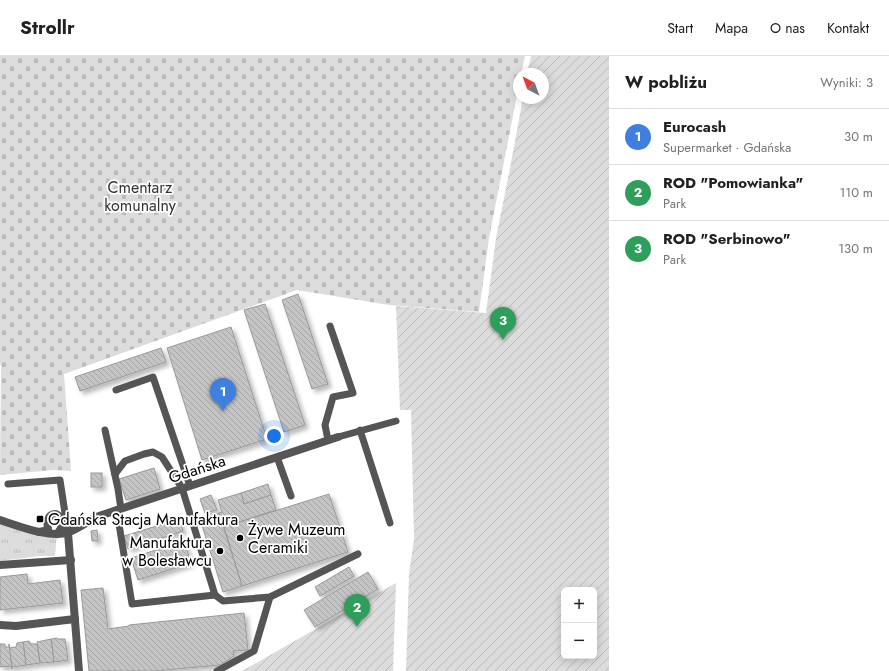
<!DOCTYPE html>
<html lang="pl">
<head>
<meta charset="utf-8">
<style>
  :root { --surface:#fff; --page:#f2f2f2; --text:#202124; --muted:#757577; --line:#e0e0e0; --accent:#000 }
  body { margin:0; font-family:Jost,sans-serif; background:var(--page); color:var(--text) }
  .controls { position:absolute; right:12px; bottom:12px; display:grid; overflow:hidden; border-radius:6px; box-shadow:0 2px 10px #0003 }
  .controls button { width:36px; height:36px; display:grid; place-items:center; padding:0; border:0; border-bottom:1px solid var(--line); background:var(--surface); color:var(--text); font:20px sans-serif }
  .compass { position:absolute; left:513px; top:12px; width:36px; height:36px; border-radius:50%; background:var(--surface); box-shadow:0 2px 10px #0003; rotate:319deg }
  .you { position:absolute; left:274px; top:380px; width:14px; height:14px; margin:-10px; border:3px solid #fff; border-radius:50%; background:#1a73e8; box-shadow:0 0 0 6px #1a73e833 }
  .badge { display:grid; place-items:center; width:26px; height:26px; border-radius:50%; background:var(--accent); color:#fff; font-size:13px; font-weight:700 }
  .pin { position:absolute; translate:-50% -33px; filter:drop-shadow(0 1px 2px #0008) }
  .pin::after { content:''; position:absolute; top:21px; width:14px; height:12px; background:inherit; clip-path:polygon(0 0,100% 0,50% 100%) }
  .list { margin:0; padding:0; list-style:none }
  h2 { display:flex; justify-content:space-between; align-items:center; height:52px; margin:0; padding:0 16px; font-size:17px }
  h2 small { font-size:13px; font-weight:400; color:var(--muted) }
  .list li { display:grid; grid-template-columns:26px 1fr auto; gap:12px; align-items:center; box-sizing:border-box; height:56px; padding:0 16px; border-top:1px solid var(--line) }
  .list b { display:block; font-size:15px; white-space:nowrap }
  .list p { margin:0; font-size:13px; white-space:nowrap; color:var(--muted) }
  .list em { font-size:13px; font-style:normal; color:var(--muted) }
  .map { position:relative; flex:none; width:609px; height:615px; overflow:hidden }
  header { display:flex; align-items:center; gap:24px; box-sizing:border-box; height:56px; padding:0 20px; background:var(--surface); border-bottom:1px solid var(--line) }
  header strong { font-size:19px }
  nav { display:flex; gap:22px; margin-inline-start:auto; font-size:14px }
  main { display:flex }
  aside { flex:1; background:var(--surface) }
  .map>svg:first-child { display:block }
  .grass { fill:url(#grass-tufts) }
  .cemetery { fill:url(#cemetery-stones) }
  .garden { fill:url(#garden-furrows); fill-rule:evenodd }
  .building { fill:url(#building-back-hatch); stroke:#999; filter:url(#shadow) }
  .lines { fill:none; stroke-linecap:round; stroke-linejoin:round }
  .service { stroke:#555; stroke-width:7 }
  .minor { stroke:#555; stroke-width:8 }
  .poi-dot { fill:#000; stroke:#fff; stroke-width:1.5 }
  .labels { text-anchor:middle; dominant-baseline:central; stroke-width:3.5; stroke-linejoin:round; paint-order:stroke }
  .park-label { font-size:16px; fill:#333; stroke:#fff }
  .street-label { font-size:16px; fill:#000; stroke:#fff }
  .poi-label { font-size:16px; fill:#000; stroke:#fff; text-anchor:start }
</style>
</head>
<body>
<header>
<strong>Strollr</strong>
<nav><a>Start</a><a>Mapa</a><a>O nas</a><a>Kontakt</a></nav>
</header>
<main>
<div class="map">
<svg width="609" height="615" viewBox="0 0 609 615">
  <defs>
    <pattern id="grass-tufts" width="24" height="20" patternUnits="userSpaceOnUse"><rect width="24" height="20" fill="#dcdcdc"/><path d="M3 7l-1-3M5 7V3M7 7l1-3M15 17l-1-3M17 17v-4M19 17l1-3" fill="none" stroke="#bbb"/></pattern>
    <pattern id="cemetery-stones" width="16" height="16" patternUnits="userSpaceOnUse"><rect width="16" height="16" fill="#dcdcdc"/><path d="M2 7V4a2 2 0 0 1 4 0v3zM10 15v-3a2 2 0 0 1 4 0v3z" fill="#bbb"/></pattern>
    <pattern id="garden-furrows" width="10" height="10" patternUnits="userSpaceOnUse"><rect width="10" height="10" fill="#dcdcdc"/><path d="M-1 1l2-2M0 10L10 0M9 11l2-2" fill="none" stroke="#bbb"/></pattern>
    <pattern id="building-back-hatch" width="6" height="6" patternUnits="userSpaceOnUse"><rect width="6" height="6" fill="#c4c4c4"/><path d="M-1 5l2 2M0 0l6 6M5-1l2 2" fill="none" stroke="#a7a7a7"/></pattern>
    <filter id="shadow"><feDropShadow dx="3.5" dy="3.5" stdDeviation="2" flood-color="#0004"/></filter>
  </defs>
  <rect width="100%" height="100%" fill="#fff"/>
  <path class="grass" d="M0 462 57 478 55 500H40L0 505Z"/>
  <path class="cemetery" d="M0 0H525L521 18H519V29L489 182 479 256 389 249 297 234 64 318 71 415 53 414 0 419 1 309H0Z"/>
  <g class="garden">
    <path d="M531 0H609V615H406L409 518 414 483 411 354H400L396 250 486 257 496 182 510 112 523 42H543V18H527ZM564 534H594V600H564Z"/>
    <path d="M396 527 393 615H242Z"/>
  </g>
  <g class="building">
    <path d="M298 238 328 328 312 333 282 244Z"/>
    <path d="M265 248 305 369 284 376 244 254Z"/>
    <path d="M231 271 267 383 202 404 167 292Z"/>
    <path d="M161 292 166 306 80 335 75 321Z"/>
    <path d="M154 412 160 433 126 444 119 423Z"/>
    <rect x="91" y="417" width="11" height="14"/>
    <path d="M268 428 271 439 244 448 241 437Z"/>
    <path d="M241 437 244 448 271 439 276 454 224 471 219 457 222 456 218 444Z"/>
    <path d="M329 438 348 496 242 530 224 471Z"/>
    <path d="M211 439 217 454 205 457 200 443Z"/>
    <path d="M219 457 242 530 223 536 200 463Z"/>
    <path d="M179 463 183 475 128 493 124 480Z"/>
    <path d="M97 474 98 485H92L91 475Z"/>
    <path d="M184 485 191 507 138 524 131 502Z"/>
    <path d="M349 511 354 520 320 540 315 531Z"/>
    <path d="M368 516 378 533 315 571 304 554Z"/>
    <path d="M27 518 28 528 60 524 63 547 0 554V521Z"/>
    <path d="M103 532 108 573 129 570V569L244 557 248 594 233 595 234 600 220 609 154 615H89L81 534Z"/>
    <path d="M57 582 58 583H65L68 604 54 606 51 583Z"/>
    <path d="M51 583 54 606 40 607 37 586Z"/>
    <path d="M29 585 31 588H37L40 607 26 609 23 586Z"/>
    <path d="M23 586 26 609 12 611 9 592 16 591 17 587Z"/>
    <path d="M0 588H5V591H9V588L12 613 11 610 0 611Z"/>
  </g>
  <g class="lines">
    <g class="service">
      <path d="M116 334 153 321 190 430"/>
      <path d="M105 374 118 433 121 453"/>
      <path d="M360 374 390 467"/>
      <path d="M338 381 396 365"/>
      <path d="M328 384 325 369 333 341 353 337 330 270"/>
      <path d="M277 401 291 440"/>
      <path d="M115 418 125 405 144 398 153 396 162 401 182 432 215 539 132 548 118 462 116 454"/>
      <path d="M8 428 60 424 68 477"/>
      <path d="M215 539 223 545 270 541 358 498"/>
      <path d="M217 615 254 595 270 541"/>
    </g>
    <g class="minor">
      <path d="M0 464C19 470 50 483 69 476 79 472 87 466 96 461L338 381"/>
      <path d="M39 476 44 475 48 473C47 466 47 458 56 458 66 463 63 471 57 478"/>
      <path d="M68 477 79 615"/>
      <path d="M0 509 71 504"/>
      <path d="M0 569 16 570 75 563"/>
    </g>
  </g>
  <g class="poi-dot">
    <rect x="36" y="459" width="8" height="8" rx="2"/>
    <circle cx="240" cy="482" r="4"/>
    <circle cx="220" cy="495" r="4"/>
  </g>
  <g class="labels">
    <g class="park-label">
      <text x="140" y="131">Cmentarz<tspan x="140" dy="18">komunalny</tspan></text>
    </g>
    <g class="street-label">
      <text transform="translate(197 413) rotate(-18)">Gdańska</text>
    </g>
    <g class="poi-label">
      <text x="48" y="463">Gdańska Stacja Manufaktura</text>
      <text x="248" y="473">Żywe Muzeum<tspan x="248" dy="18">Ceramiki</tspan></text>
      <text x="212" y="486" text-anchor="end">Manufaktura<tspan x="212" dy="18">w Bolesławcu</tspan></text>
    </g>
  </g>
</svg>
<div class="controls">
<button>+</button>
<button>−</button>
</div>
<svg class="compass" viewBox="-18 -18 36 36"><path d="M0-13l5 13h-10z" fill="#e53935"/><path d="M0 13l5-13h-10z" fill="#757577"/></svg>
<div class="you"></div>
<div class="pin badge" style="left:223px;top:355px;background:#3f7fe0">1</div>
<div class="pin badge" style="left:357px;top:571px;background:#2e9e5b">2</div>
<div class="pin badge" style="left:503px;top:284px;background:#2e9e5b">3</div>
</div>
<aside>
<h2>W pobliżu<small>Wyniki: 3</small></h2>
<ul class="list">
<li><span class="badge" style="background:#3f7fe0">1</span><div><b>Eurocash</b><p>Supermarket · Gdańska</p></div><em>30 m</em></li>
<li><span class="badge" style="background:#2e9e5b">2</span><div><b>ROD &quot;Pomowianka&quot;</b><p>Park</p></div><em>110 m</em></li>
<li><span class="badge" style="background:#2e9e5b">3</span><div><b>ROD &quot;Serbinowo&quot;</b><p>Park</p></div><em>130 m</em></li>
</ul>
</aside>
</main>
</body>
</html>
